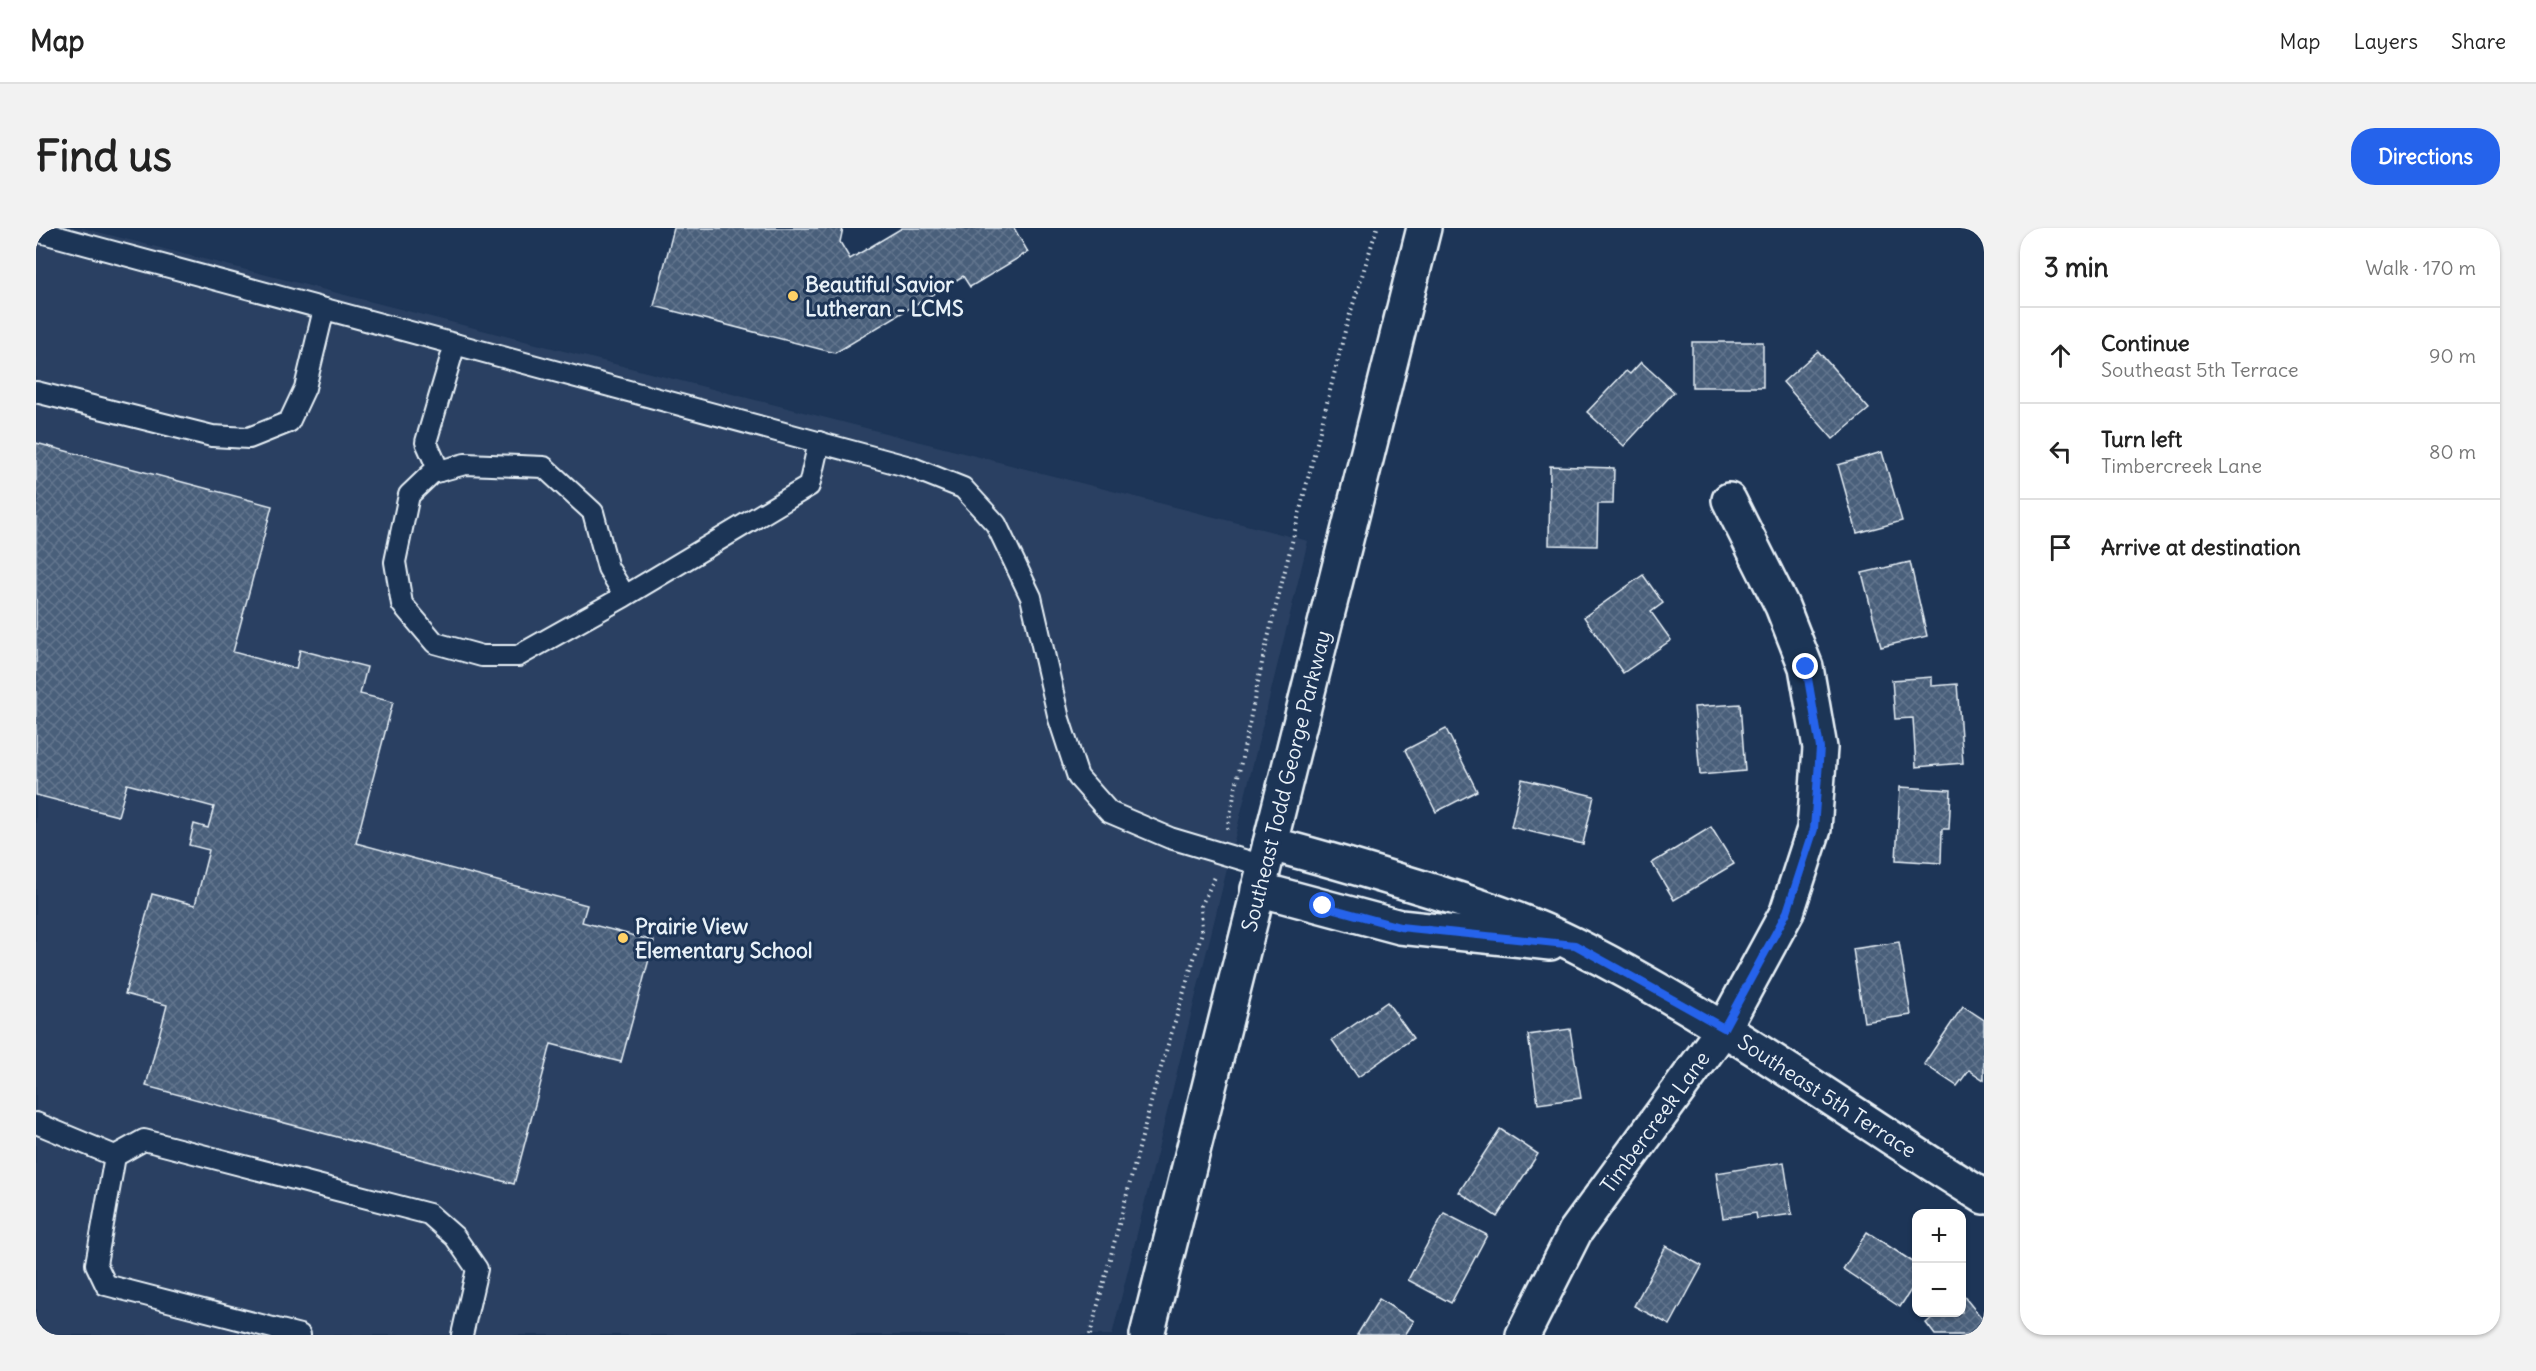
<!DOCTYPE html>
<html lang="en">
<head>
<meta charset="utf-8">
<style>
  :root { --surface:#fff; --page:#f2f2f2; --text:#222; --muted:#767676; --line:#e0e0e0; --accent:#2563eb }
  body { margin:0; font-family:Delius,sans-serif; background:var(--page); color:var(--text) }
  .controls { position:absolute; right:18px; bottom:18px; display:grid; overflow:hidden; border-radius:12px; box-shadow:0 2px 4px #0004 }
  .controls button { width:54px; height:54px; display:grid; place-items:center; padding:0; border:0; border-bottom:2px solid var(--line); background:var(--surface); color:var(--text); font:30px sans-serif }
  .stop { position:absolute; width:18px; height:18px; margin:-14px; border:4px solid #2563eb; border-radius:50%; background:#fff }
  .stop.end { background:#2563eb; border-color:#fff; box-shadow:0 2px 6px #0008 }
  .list { margin:0; padding:0; list-style:none }
  h2 { display:flex; justify-content:space-between; align-items:center; height:78px; margin:0; padding:0 24px; font-size:26px }
  h2 small { font-size:20px; font-weight:400; color:var(--muted) }
  .list li { display:grid; grid-template-columns:39px 1fr auto; gap:18px; align-items:center; box-sizing:border-box; height:96px; padding:0 24px; border-top:2px solid var(--line) }
  .list b { display:block; font-size:22px; white-space:nowrap }
  .list p { margin:0; font-size:20px; white-space:nowrap; color:var(--muted) }
  .list em { font-size:20px; font-style:normal; color:var(--muted) }
  .icon { flex:none; width:33px; height:33px; fill:none; stroke:currentColor; stroke-width:2; stroke-linecap:round; stroke-linejoin:round }
  .map { position:relative; flex:none; width:1948px; height:1107px; overflow:hidden; border-radius:24px }
  header { display:flex; align-items:center; gap:36px; box-sizing:border-box; height:84px; padding:0 30px; background:var(--surface); border-bottom:2px solid var(--line) }
  header strong { font-size:28px }
  nav { display:flex; gap:33px; margin-inline-start:auto; font-size:21px }
  .intro { display:flex; align-items:center; justify-content:space-between; box-sizing:border-box; height:144px; padding:0 36px }
  h1 { margin:0; font-size:42px }
  .button { padding:15px 27px; border-radius:24px; background:var(--accent); color:#fff; font-size:21px; font-weight:700 }
  main { display:flex; gap:36px; padding:0 36px }
  aside { flex:1; background:var(--surface); border-radius:24px; box-shadow:0 2px 4px #0004 }
  .map>svg:first-child { display:block }
  .built { fill:#2a4162 }
  .building { fill:url(#building-cross-hatch); stroke:#e8f1f8; stroke-width:1.5 }
  .lines { fill:none; stroke-linecap:round; stroke-linejoin:round }
  .service-casing { stroke:#e8f1f8; stroke-width:24 }
  .minor-casing { stroke:#e8f1f8; stroke-width:38 }
  .secondary-casing { stroke:#e8f1f8; stroke-width:38 }
  .path { stroke:#e8f1f8; stroke-width:4; stroke-dasharray:1.5 4.5; stroke-linecap:butt }
  .service { stroke:#1d3557; stroke-width:20 }
  .minor { stroke:#1d3557; stroke-width:33 }
  .secondary { stroke:#1d3557; stroke-width:33 }
  .route { stroke:#2563eb; stroke-width:8 }
  .poi-dot { fill:#ffd166; stroke:#1d3557; stroke-width:2 }
  .labels { text-anchor:middle; dominant-baseline:central; stroke-width:6; stroke-linejoin:round; paint-order:stroke }
  .poi-label { font-size:21px; font-weight:bold; fill:#e8f1f8; stroke:#1d3557; text-anchor:start }
  .street-label { font-size:21px; fill:#e8f1f8; stroke:#1d3557 }
</style>
</head>
<body>
<header>
<strong>Map</strong>
<nav><a>Map</a><a>Layers</a><a>Share</a></nav>
</header>
<div class="intro"><h1>Find us</h1><a class="button">Directions</a></div>
<main>
<div class="map">
<svg width="1948" height="1107" viewBox="0 0 1948 1107">
  <defs>
    <pattern id="building-cross-hatch" width="8" height="8" patternUnits="userSpaceOnUse" patternTransform="scale(1.5)"><rect width="8" height="8" fill="#495e7a"/><path d="M0 0l8 8M0 8l8-8" fill="none" stroke="#63768e"/></pattern>
  </defs>
  <rect width="100%" height="100%" fill="#1d3557"/>
  <filter id="ink" filterUnits="userSpaceOnUse"><feTurbulence type="fractalNoise" baseFrequency=".0167" numOctaves="2"/><feDisplacementMap in="SourceGraphic" scale="12" xChannelSelector="R" yChannelSelector="G"/><feConvolveMatrix kernelMatrix="1 2 1 2 8 2 1 2 1" color-interpolation-filters="sRGB"/></filter>
  <g filter="url(#ink)">
    <path class="built" d="M0 0H46L1272 313 1076 1107H0Z"/>
    <g class="building">
      <path d="M638 0H807L804 14 814 31 866 0H978L992 24 934 59 927 48 799 125 618 78Z"/>
      <rect x="1656" y="114" width="71" height="45"/>
      <path d="M1782 123 1833 181 1797 211 1747 154Z"/>
      <path d="M1605 134 1638 164 1588 218 1551 184 1590 143 1594 146Z"/>
      <path d="M0 215 236 278 197 424 260 441 264 422 331 439 324 466 357 474 320 615 551 677 546 694 618 713 585 834 515 816 478 956 110 858 131 777 89 766 116 666 159 677 173 622 153 617 158 596 172 600 178 579 91 556 82 588 0 567Z"/>
      <path d="M1846 224 1866 293 1821 305 1802 237Z"/>
      <path d="M1514 238 1578 240 1577 276H1562L1561 318 1513 317Z"/>
      <path d="M1874 334 1891 408 1845 419 1826 345Z"/>
      <path d="M1607 347 1627 375 1615 384 1635 412 1587 445 1548 389Z"/>
      <path d="M1896 449V458L1921 456 1927 535 1880 539 1877 490 1859 491 1856 452Z"/>
      <path d="M1704 476 1709 543 1664 547 1658 479Z"/>
      <path d="M1410 501 1441 563 1400 584 1369 522Z"/>
      <path d="M1486 551 1558 568 1547 616 1475 599Z"/>
      <path d="M1864 559 1915 562 1913 601H1906L1905 635 1860 632Z"/>
      <path d="M1675 599 1698 636 1638 672 1616 635Z"/>
      <path d="M1863 714 1875 787 1828 794 1817 721Z"/>
      <path d="M1351 774 1377 810 1322 849 1296 812Z"/>
      <path d="M1927 778 1948 792V852L1933 842 1921 858 1888 836Z"/>
      <path d="M1534 801 1545 870 1502 876 1492 807Z"/>
      <path d="M1464 901 1502 926 1461 989 1423 964Z"/>
      <path d="M1748 934 1756 986 1721 991 1720 985 1687 990 1680 945Z"/>
      <path d="M1408 985 1451 1007 1415 1075 1372 1052Z"/>
      <path d="M1831 1004 1880 1036V1054L1864 1079 1807 1041Z"/>
      <path d="M1630 1018 1666 1038 1634 1097 1598 1078Z"/>
      <path d="M1926 1066 1948 1093V1107H1899L1890 1095 1903 1084H1926Z"/>
      <path d="M1343 1071 1378 1093 1369 1107H1321Z"/>
    </g>
    <g class="lines">
      <defs>
        <g id="service">
          <path d="M0 3 874 239 927 260 960 296 995 369 1023 491 1042 549 1073 584 1134 610 1228 638"/>
          <path d="M0 164 176 208 213 210 253 194 269 160 288 81"/>
          <path d="M403 243 390 214 419 116"/>
          <path d="M589 368 572 340 557 284 508 239 429 236 396 245 373 267 359 334 366 376 399 415 446 428H482L589 368 773 258 783 214"/>
          <path d="M0 895 79 928"/>
          <path d="M264 1107 70 1057 60 1036 79 928 108 912 393 986 419 1009 441 1041 426 1107"/>
        </g>
        <g id="minor">
          <path d="M1234 616C1290 630 1345 647 1400 664 1447 679 1494 694 1539 717 1683 789 1812 885 1948 969"/>
          <path d="M1222 661 1364 699 1514 715"/>
          <path d="M1487 1107 1539 1004 1688 800 1751 684 1778 601 1784 520 1770 439 1746 378 1693 272"/>
        </g>
        <path id="secondary" d="M1111 1107 1388 0"/>
      </defs>
      <use href="#service" class="service-casing"/>
      <use href="#minor" class="minor-casing"/>
      <use href="#secondary" class="secondary-casing"/>
      <g class="path">
        <path d="M1191 601 1227 430 1310 99 1341 0"/>
        <path d="M1054 1107 1118 863 1166 704 1165 678 1179 649"/>
      </g>
      <use href="#service" class="service"/>
      <use href="#minor" class="minor"/>
      <use href="#secondary" class="secondary"/>
    </g>
  </g>
  <g class="lines" filter="url(#ink)">
    <path class="route" d="M1287 678 1364 699 1539 717 1688 800 1751 684 1778 601 1784 520 1770 439"/>
  </g>
  <g class="poi-dot">
    <circle cx="757" cy="68" r="6"/>
    <circle cx="587" cy="710" r="6"/>
  </g>
  <g class="labels">
    <g class="poi-label">
      <text x="769" y="56">Beautiful Savior<tspan x="769" dy="24">Lutheran - LCMS</tspan></text>
      <text x="599" y="698">Prairie View<tspan x="599" dy="24">Elementary School</tspan></text>
    </g>
    <g class="street-label">
      <text transform="translate(1250 553) rotate(-76)">Southeast Todd George Parkway</text>
      <text transform="translate(1791 868) rotate(33)">Southeast 5th Terrace</text>
      <text transform="translate(1619 894) rotate(-54)">Timbercreek Lane</text>
    </g>
  </g>
</svg>
<div class="controls">
<button>+</button>
<button>−</button>
</div>
<div class="stop" style="left:1287px;top:678px"></div>
<div class="stop end" style="left:1770px;top:439px"></div>
</div>
<aside>
<h2>3 min<small>Walk · 170 m</small></h2>
<ul class="list">
<li><svg class="icon" aria-label="ahead" viewBox="0 0 24 24"><path d="M12 20V5M6 11l6-6 6 6"/></svg><div><b>Continue</b><p>Southeast 5th Terrace</p></div><em>90 m</em></li>
<li><svg class="icon" aria-label="left" viewBox="0 0 24 24"><path d="M17 20v-9H6M10 6l-5 5 5 5"/></svg><div><b>Turn left</b><p>Timbercreek Lane</p></div><em>80 m</em></li>
<li><svg class="icon" aria-label="arrive" viewBox="0 0 24 24"><path d="M6 21V4h12l-3 4 3 4H6"/></svg><div><b>Arrive at destination</b></div></li>
</ul>
</aside>
</main>
</body>
</html>
